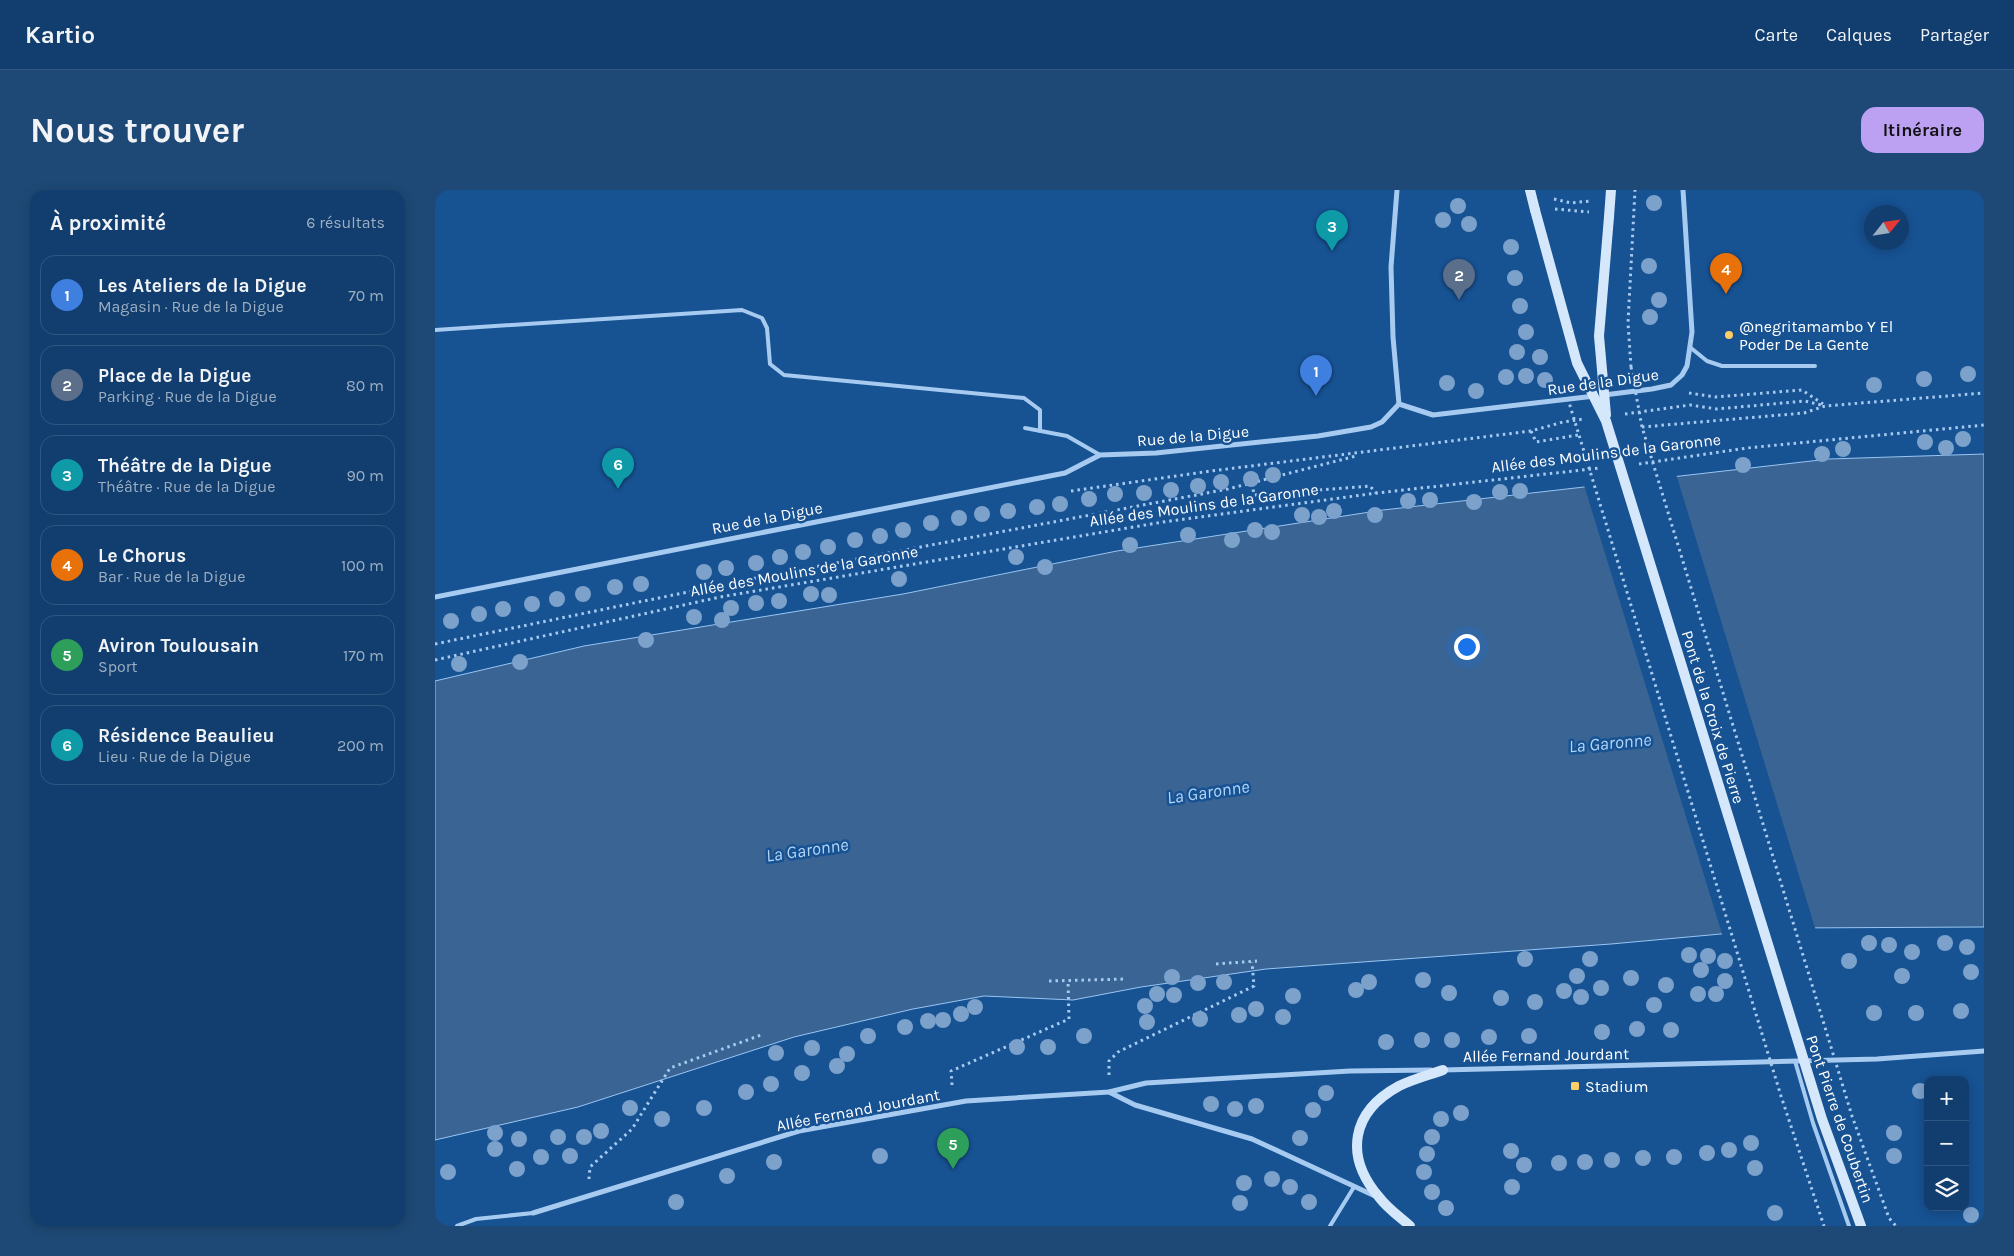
<!DOCTYPE html>
<html lang="fr">
<head>
<meta charset="utf-8">
<style>
  :root { --surface:#113e6e; --page:#1e4976; --text:#f1f3f6; --muted:#9caec2; --line:#305781; --accent:#bca0f2 }
  body { margin:0; font-family:Karla,sans-serif; background:var(--page); color:var(--text) }
  .controls { position:absolute; right:15px; bottom:15px; display:grid; overflow:hidden; border-radius:10px; box-shadow:0 2px 12px #0003 }
  .controls button { width:45px; height:45px; display:grid; place-items:center; padding:0; border:0; border-bottom:1px solid var(--line); background:var(--surface); color:var(--text); font:25px sans-serif }
  .compass { position:absolute; left:1429px; top:15px; width:45px; height:45px; border-radius:50%; background:var(--surface); box-shadow:0 2px 12px #0003; rotate:60deg }
  .you { position:absolute; left:1031px; top:456px; width:18px; height:18px; margin:-12px; border:4px solid #fff; border-radius:50%; background:#1a73e8; box-shadow:0 0 0 8px #1a73e833 }
  .badge { display:grid; place-items:center; width:32px; height:32px; border-radius:50%; background:var(--accent); color:#fff; font-size:16px; font-weight:700 }
  .pin { position:absolute; translate:-50% -41px; filter:drop-shadow(0 1px 2px #0008) }
  .pin::after { content:''; position:absolute; top:26px; width:18px; height:15px; background:inherit; clip-path:polygon(0 0,100% 0,50% 100%) }
  .list { margin:0; padding:0; list-style:none }
  h2 { display:flex; justify-content:space-between; align-items:center; height:65px; margin:0; padding:0 20px; font-size:21px }
  h2 small { font-size:16px; font-weight:400; color:var(--muted) }
  .list li { display:grid; grid-template-columns:32px 1fr auto; gap:15px; align-items:center; box-sizing:border-box; height:80px; margin:0 10px 10px; padding:0 10px; border:1px solid var(--line); border-radius:15px }
  .list b { display:block; font-size:19px; white-space:nowrap }
  .list p { margin:0; font-size:16px; white-space:nowrap; color:var(--muted) }
  .list em { font-size:16px; font-style:normal; color:var(--muted) }
  .icon { flex:none; width:28px; height:28px; fill:none; stroke:currentColor; stroke-width:2; stroke-linecap:round; stroke-linejoin:round }
  .map { position:relative; flex:none; width:1549px; height:1036px; overflow:hidden; border-radius:15px }
  header { display:flex; align-items:center; gap:30px; box-sizing:border-box; height:70px; padding:0 25px; background:var(--surface); border-bottom:1px solid var(--line) }
  header strong { font-size:24px }
  nav { display:flex; gap:28px; margin-inline-start:auto; font-size:18px }
  .intro { display:flex; align-items:center; justify-content:space-between; box-sizing:border-box; height:120px; padding:0 30px }
  h1 { margin:0; font-size:35px }
  .button { padding:12px 22px; border-radius:15px; background:var(--accent); color:#111; font-size:18px; font-weight:700 }
  main { display:flex; gap:30px; padding:0 30px }
  aside { flex:1; background:var(--surface); border-radius:15px; box-shadow:0 2px 12px #0003 }
  .map>svg:first-child { display:block }
  .water { fill:#3a6493; stroke:#99c6f3 }
  .pier { fill:#175293 }
  .lines { fill:none; stroke-linecap:round; stroke-linejoin:round }
  .path { stroke:#a7cbf0; stroke-width:3; stroke-dasharray:2.5 4; stroke-linecap:butt }
  .lane { stroke:#a7cbf0; stroke-width:4 }
  .street { stroke:#a7cbf0; stroke-width:5 }
  .secondary { stroke:#d5e7fb; stroke-width:10 }
  .path-bridge { stroke:#a7cbf0; stroke-width:3; stroke-dasharray:2.5 4; stroke-linecap:butt }
  .secondary-bridge { stroke:#d5e7fb; stroke-width:10 }
  .tree { fill:#7ca2cc }
  .poi-dot { fill:#ffcd66; stroke:#175293; stroke-width:2 }
  .labels { text-anchor:middle; dominant-baseline:central; stroke-width:5; stroke-linejoin:round; paint-order:stroke }
  .poi-label { font-size:16px; fill:#fff; stroke:#175293; text-anchor:start }
  .street-label { font-size:16px; fill:#fff; stroke:#175293 }
  .water-label { font-size:18px; font-style:italic; fill:#b3d5f7; stroke:#175293 }
</style>
</head>
<body>
<header>
<strong>Kartio</strong>
<nav><a>Carte</a><a>Calques</a><a>Partager</a></nav>
</header>
<div class="intro"><h1>Nous trouver</h1><a class="button">Itinéraire</a></div>
<main>
<aside>
<h2>À proximité<small>6 résultats</small></h2>
<ul class="list">
<li><span class="badge" style="background:#3f7fe0">1</span><div><b>Les Ateliers de la Digue</b><p>Magasin · Rue de la Digue</p></div><em>70 m</em></li>
<li><span class="badge" style="background:#5c6f8a">2</span><div><b>Place de la Digue</b><p>Parking · Rue de la Digue</p></div><em>80 m</em></li>
<li><span class="badge" style="background:#0f9aa8">3</span><div><b>Théâtre de la Digue</b><p>Théâtre · Rue de la Digue</p></div><em>90 m</em></li>
<li><span class="badge" style="background:#e8710a">4</span><div><b>Le Chorus</b><p>Bar · Rue de la Digue</p></div><em>100 m</em></li>
<li><span class="badge" style="background:#2e9e5b">5</span><div><b>Aviron Toulousain</b><p>Sport</p></div><em>170 m</em></li>
<li><span class="badge" style="background:#0f9aa8">6</span><div><b>Résidence Beaulieu</b><p>Lieu · Rue de la Digue</p></div><em>200 m</em></li>
</ul>
</aside>
<div class="map">
<svg width="1549" height="1036" viewBox="0 0 1549 1036">
  <rect width="100%" height="100%" fill="#175293"/>
  <path class="water" d="M1549 264V737L1352 738 1176 754 831 779 706 797 638 810 549 806 478 819 359 847 143 917 0 950V491L149 456 468 404 682 361 948 320 1394 269Z"/>
  <path class="pier" d="M1241 284 1381 741H1352L1288 747 1149 295Z"/>
  <g class="lines">
    <g class="path">
      <path d="M1119 9 1136 13 1155 11"/>
      <path d="M1120 19 1154 22"/>
      <path d="M1196 177 1193 133 1200 0"/>
      <path d="M1254 203 1280 207 1367 200 1388 214"/>
      <path d="M1190 224 1255 215 1282 219 1370 211 1390 216"/>
      <path d="M1207 237 1369 223 1390 216 1549 203"/>
      <path d="M1096 241 1101 252 1143 245"/>
      <path d="M1204 274 1312 258 1549 235"/>
      <path d="M817 293 819 305 935 296 941 303"/>
      <path d="M636 301 776 281 1096 241 1128 232 1149 229"/>
      <path d="M0 454 316 389 793 299 921 266"/>
      <path d="M0 470 285 407 728 332 942 303 1165 278"/>
      <path d="M781 774 822 771"/>
      <path d="M614 791 692 789"/>
      <path d="M674 885V871L683 862 819 796 817 772"/>
      <path d="M517 895 516 881 634 829 633 791"/>
      <path d="M154 989 155 977 197 939 235 878 326 845"/>
    </g>
    <g class="lane">
      <path d="M0 140 307 120 327 128 332 138 335 174 349 185 589 208 605 220V241"/>
      <path d="M1256 158 1272 171 1287 176H1380"/>
      <path d="M590 238 632 246 665 265"/>
      <path d="M1360 871 1378 933 1414 1036"/>
      <path d="M22 1036 41 1029 98 1023"/>
      <path d="M895 1036 919 997"/>
    </g>
    <g class="street">
      <path d="M962 0 956 77 958 147 964 214"/>
      <path d="M1169 205 1217 199 1236 195 1247 185 1252 176 1257 142 1248 0"/>
      <path d="M964 214 998 225 1160 206"/>
      <path d="M0 407 630 283 665 265 721 263 883 246 936 237 947 232 964 214"/>
      <path d="M1007 880 1442 869 1549 861"/>
      <path d="M674 902 700 915 817 949 940 1006"/>
      <path d="M98 1023 364 941 531 911 674 902 711 893 915 881 996 880"/>
    </g>
    <g class="secondary">
      <path d="M1095 0 1100 20"/>
      <path d="M1174 27 1176 0"/>
      <path d="M975 1036C965 1027 952 1018 944 1007 909 966 916 922 964 896 978 889 994 885 1008 880"/>
    </g>
    <g class="path-bridge">
      <path d="M1196 177 1207 237 1417 926 1454 1028 1461 1036"/>
      <path d="M1129 196 1346 906 1389 1036"/>
    </g>
    <g class="secondary-bridge">
      <path d="M1100 20 1142 173 1171 231 1387 929 1426 1036"/>
      <path d="M1171 225 1164 146 1174 27"/>
    </g>
  </g>
  <g class="tree">
    <circle cx="1219" cy="13" r="8"/>
    <circle cx="1023" cy="16" r="8"/>
    <circle cx="1008" cy="30" r="8"/>
    <circle cx="1034" cy="34" r="8"/>
    <circle cx="1076" cy="57" r="8"/>
    <circle cx="1214" cy="76" r="8"/>
    <circle cx="1080" cy="88" r="8"/>
    <circle cx="1224" cy="110" r="8"/>
    <circle cx="1085" cy="116" r="8"/>
    <circle cx="1215" cy="127" r="8"/>
    <circle cx="1091" cy="142" r="8"/>
    <circle cx="1082" cy="162" r="8"/>
    <circle cx="1105" cy="167" r="8"/>
    <circle cx="1533" cy="184" r="8"/>
    <circle cx="1091" cy="186" r="8"/>
    <circle cx="1071" cy="187" r="8"/>
    <circle cx="1489" cy="189" r="8"/>
    <circle cx="1110" cy="190" r="8"/>
    <circle cx="1012" cy="193" r="8"/>
    <circle cx="1439" cy="195" r="8"/>
    <circle cx="1041" cy="201" r="8"/>
    <circle cx="1528" cy="249" r="8"/>
    <circle cx="1490" cy="252" r="8"/>
    <circle cx="1511" cy="258" r="8"/>
    <circle cx="1408" cy="259" r="8"/>
    <circle cx="1387" cy="264" r="8"/>
    <circle cx="1308" cy="275" r="8"/>
    <circle cx="838" cy="285" r="8"/>
    <circle cx="816" cy="289" r="8"/>
    <circle cx="786" cy="292" r="8"/>
    <circle cx="763" cy="296" r="8"/>
    <circle cx="736" cy="300" r="8"/>
    <circle cx="1085" cy="301" r="8"/>
    <circle cx="1065" cy="302" r="8"/>
    <circle cx="709" cy="303" r="8"/>
    <circle cx="680" cy="304" r="8"/>
    <circle cx="654" cy="309" r="8"/>
    <circle cx="995" cy="310" r="8"/>
    <circle cx="973" cy="311" r="8"/>
    <circle cx="1039" cy="312" r="8"/>
    <circle cx="625" cy="314" r="8"/>
    <circle cx="602" cy="317" r="8"/>
    <circle cx="573" cy="321" r="8"/>
    <circle cx="899" cy="321" r="8"/>
    <circle cx="547" cy="324" r="8"/>
    <circle cx="867" cy="325" r="8"/>
    <circle cx="940" cy="325" r="8"/>
    <circle cx="884" cy="327" r="8"/>
    <circle cx="524" cy="328" r="8"/>
    <circle cx="496" cy="333" r="8"/>
    <circle cx="468" cy="340" r="8"/>
    <circle cx="820" cy="340" r="8"/>
    <circle cx="837" cy="342" r="8"/>
    <circle cx="753" cy="345" r="8"/>
    <circle cx="445" cy="346" r="8"/>
    <circle cx="420" cy="350" r="8"/>
    <circle cx="797" cy="350" r="8"/>
    <circle cx="695" cy="355" r="8"/>
    <circle cx="393" cy="357" r="8"/>
    <circle cx="368" cy="362" r="8"/>
    <circle cx="345" cy="367" r="8"/>
    <circle cx="581" cy="367" r="8"/>
    <circle cx="321" cy="373" r="8"/>
    <circle cx="610" cy="377" r="8"/>
    <circle cx="291" cy="378" r="8"/>
    <circle cx="269" cy="382" r="8"/>
    <circle cx="464" cy="389" r="8"/>
    <circle cx="206" cy="394" r="8"/>
    <circle cx="180" cy="397" r="8"/>
    <circle cx="148" cy="404" r="8"/>
    <circle cx="376" cy="404" r="8"/>
    <circle cx="394" cy="405" r="8"/>
    <circle cx="122" cy="409" r="8"/>
    <circle cx="344" cy="411" r="8"/>
    <circle cx="321" cy="413" r="8"/>
    <circle cx="97" cy="414" r="8"/>
    <circle cx="296" cy="418" r="8"/>
    <circle cx="68" cy="419" r="8"/>
    <circle cx="44" cy="424" r="8"/>
    <circle cx="259" cy="427" r="8"/>
    <circle cx="287" cy="430" r="8"/>
    <circle cx="16" cy="431" r="8"/>
    <circle cx="211" cy="450" r="8"/>
    <circle cx="85" cy="472" r="8"/>
    <circle cx="24" cy="474" r="8"/>
    <circle cx="1434" cy="753" r="8"/>
    <circle cx="1510" cy="753" r="8"/>
    <circle cx="1454" cy="755" r="8"/>
    <circle cx="1532" cy="757" r="8"/>
    <circle cx="1477" cy="762" r="8"/>
    <circle cx="1254" cy="765" r="8"/>
    <circle cx="1273" cy="766" r="8"/>
    <circle cx="1090" cy="769" r="8"/>
    <circle cx="1155" cy="769" r="8"/>
    <circle cx="1290" cy="771" r="8"/>
    <circle cx="1414" cy="771" r="8"/>
    <circle cx="1266" cy="780" r="8"/>
    <circle cx="1536" cy="782" r="8"/>
    <circle cx="1142" cy="786" r="8"/>
    <circle cx="1467" cy="786" r="8"/>
    <circle cx="737" cy="787" r="8"/>
    <circle cx="1196" cy="788" r="8"/>
    <circle cx="988" cy="790" r="8"/>
    <circle cx="1290" cy="791" r="8"/>
    <circle cx="789" cy="792" r="8"/>
    <circle cx="934" cy="792" r="8"/>
    <circle cx="763" cy="793" r="8"/>
    <circle cx="1231" cy="795" r="8"/>
    <circle cx="1166" cy="798" r="8"/>
    <circle cx="921" cy="800" r="8"/>
    <circle cx="1129" cy="801" r="8"/>
    <circle cx="1014" cy="803" r="8"/>
    <circle cx="722" cy="804" r="8"/>
    <circle cx="1263" cy="804" r="8"/>
    <circle cx="1281" cy="804" r="8"/>
    <circle cx="739" cy="805" r="8"/>
    <circle cx="858" cy="806" r="8"/>
    <circle cx="1146" cy="807" r="8"/>
    <circle cx="1066" cy="808" r="8"/>
    <circle cx="1100" cy="812" r="8"/>
    <circle cx="1219" cy="815" r="8"/>
    <circle cx="710" cy="816" r="8"/>
    <circle cx="540" cy="817" r="8"/>
    <circle cx="821" cy="819" r="8"/>
    <circle cx="1526" cy="821" r="8"/>
    <circle cx="1439" cy="823" r="8"/>
    <circle cx="1481" cy="823" r="8"/>
    <circle cx="526" cy="824" r="8"/>
    <circle cx="804" cy="825" r="8"/>
    <circle cx="848" cy="827" r="8"/>
    <circle cx="765" cy="829" r="8"/>
    <circle cx="508" cy="830" r="8"/>
    <circle cx="493" cy="831" r="8"/>
    <circle cx="712" cy="832" r="8"/>
    <circle cx="470" cy="837" r="8"/>
    <circle cx="1202" cy="839" r="8"/>
    <circle cx="1236" cy="840" r="8"/>
    <circle cx="1167" cy="842" r="8"/>
    <circle cx="433" cy="846" r="8"/>
    <circle cx="649" cy="846" r="8"/>
    <circle cx="1094" cy="846" r="8"/>
    <circle cx="1054" cy="847" r="8"/>
    <circle cx="987" cy="850" r="8"/>
    <circle cx="1017" cy="850" r="8"/>
    <circle cx="951" cy="852" r="8"/>
    <circle cx="582" cy="857" r="8"/>
    <circle cx="613" cy="857" r="8"/>
    <circle cx="377" cy="858" r="8"/>
    <circle cx="341" cy="863" r="8"/>
    <circle cx="412" cy="864" r="8"/>
    <circle cx="402" cy="876" r="8"/>
    <circle cx="367" cy="883" r="8"/>
    <circle cx="336" cy="894" r="8"/>
    <circle cx="1485" cy="901" r="8"/>
    <circle cx="311" cy="902" r="8"/>
    <circle cx="891" cy="903" r="8"/>
    <circle cx="776" cy="914" r="8"/>
    <circle cx="821" cy="916" r="8"/>
    <circle cx="195" cy="918" r="8"/>
    <circle cx="269" cy="918" r="8"/>
    <circle cx="800" cy="919" r="8"/>
    <circle cx="878" cy="920" r="8"/>
    <circle cx="1026" cy="923" r="8"/>
    <circle cx="227" cy="929" r="8"/>
    <circle cx="1006" cy="929" r="8"/>
    <circle cx="166" cy="941" r="8"/>
    <circle cx="60" cy="943" r="8"/>
    <circle cx="1459" cy="943" r="8"/>
    <circle cx="123" cy="947" r="8"/>
    <circle cx="149" cy="947" r="8"/>
    <circle cx="997" cy="947" r="8"/>
    <circle cx="865" cy="948" r="8"/>
    <circle cx="84" cy="949" r="8"/>
    <circle cx="1316" cy="953" r="8"/>
    <circle cx="60" cy="959" r="8"/>
    <circle cx="1294" cy="960" r="8"/>
    <circle cx="1076" cy="961" r="8"/>
    <circle cx="1272" cy="963" r="8"/>
    <circle cx="992" cy="964" r="8"/>
    <circle cx="135" cy="966" r="8"/>
    <circle cx="445" cy="966" r="8"/>
    <circle cx="1459" cy="966" r="8"/>
    <circle cx="106" cy="967" r="8"/>
    <circle cx="1239" cy="967" r="8"/>
    <circle cx="1208" cy="968" r="8"/>
    <circle cx="1177" cy="970" r="8"/>
    <circle cx="339" cy="972" r="8"/>
    <circle cx="1150" cy="972" r="8"/>
    <circle cx="1124" cy="973" r="8"/>
    <circle cx="1089" cy="975" r="8"/>
    <circle cx="1320" cy="978" r="8"/>
    <circle cx="82" cy="979" r="8"/>
    <circle cx="13" cy="982" r="8"/>
    <circle cx="989" cy="982" r="8"/>
    <circle cx="292" cy="986" r="8"/>
    <circle cx="837" cy="989" r="8"/>
    <circle cx="809" cy="993" r="8"/>
    <circle cx="855" cy="997" r="8"/>
    <circle cx="1077" cy="997" r="8"/>
    <circle cx="997" cy="1002" r="8"/>
    <circle cx="241" cy="1012" r="8"/>
    <circle cx="874" cy="1012" r="8"/>
    <circle cx="805" cy="1013" r="8"/>
    <circle cx="1011" cy="1018" r="8"/>
    <circle cx="1340" cy="1023" r="8"/>
    <circle cx="1536" cy="1025" r="8"/>
  </g>
  <g class="poi-dot">
    <circle cx="1294" cy="145" r="5"/>
    <rect x="1135" y="891" width="10" height="10" rx="2.5"/>
  </g>
  <g class="labels">
    <g class="poi-label">
      <text x="1304" y="136">@negritamambo Y El<tspan x="1304" dy="18">Poder De La Gente</tspan></text>
      <text x="1150" y="896">Stadium</text>
    </g>
    <g class="street-label">
      <text transform="translate(1168 192) rotate(-8)">Rue de la Digue</text>
      <text transform="translate(758 246) rotate(-5)">Rue de la Digue</text>
      <text transform="translate(1171 263) rotate(-7)">Allée des Moulins de la Garonne</text>
      <text transform="translate(769 315) rotate(-8)">Allée des Moulins de la Garonne</text>
      <text transform="translate(332 328) rotate(-11)">Rue de la Digue</text>
      <text transform="translate(369 381) rotate(-10)">Allée des Moulins de la Garonne</text>
      <text transform="translate(1278 527) rotate(73)">Pont de la Croix de Pierre</text>
      <text transform="translate(1111 865) rotate(-1)">Allée Fernand Jourdant</text>
      <text transform="translate(423 920) rotate(-11)">Allée Fernand Jourdant</text>
      <text transform="translate(1405 929) rotate(71)">Pont Pierre de Coubertin</text>
    </g>
    <g class="water-label">
      <text transform="translate(1175 553) rotate(-5)">La Garonne</text>
      <text transform="translate(773 602) rotate(-8)">La Garonne</text>
      <text transform="translate(372 660) rotate(-8)">La Garonne</text>
    </g>
  </g>
</svg>
<div class="controls">
<button>+</button>
<button>−</button>
<button><svg class="icon" aria-label="layers" viewBox="0 0 24 24"><path d="M12 4l9 5-9 5-9-5zM3 14l9 5 9-5"/></svg></button>
</div>
<svg class="compass" viewBox="-18 -18 36 36"><path d="M0-13l5 13h-10z" fill="#e53935"/><path d="M0 13l5-13h-10z" fill="#9caec2"/></svg>
<div class="you"></div>
<div class="pin badge" style="left:881px;top:206px;background:#3f7fe0">1</div>
<div class="pin badge" style="left:1024px;top:110px;background:#5c6f8a">2</div>
<div class="pin badge" style="left:897px;top:61px;background:#0f9aa8">3</div>
<div class="pin badge" style="left:1291px;top:104px;background:#e8710a">4</div>
<div class="pin badge" style="left:518px;top:979px;background:#2e9e5b">5</div>
<div class="pin badge" style="left:183px;top:299px;background:#0f9aa8">6</div>
</div>
</main>
</body>
</html>
